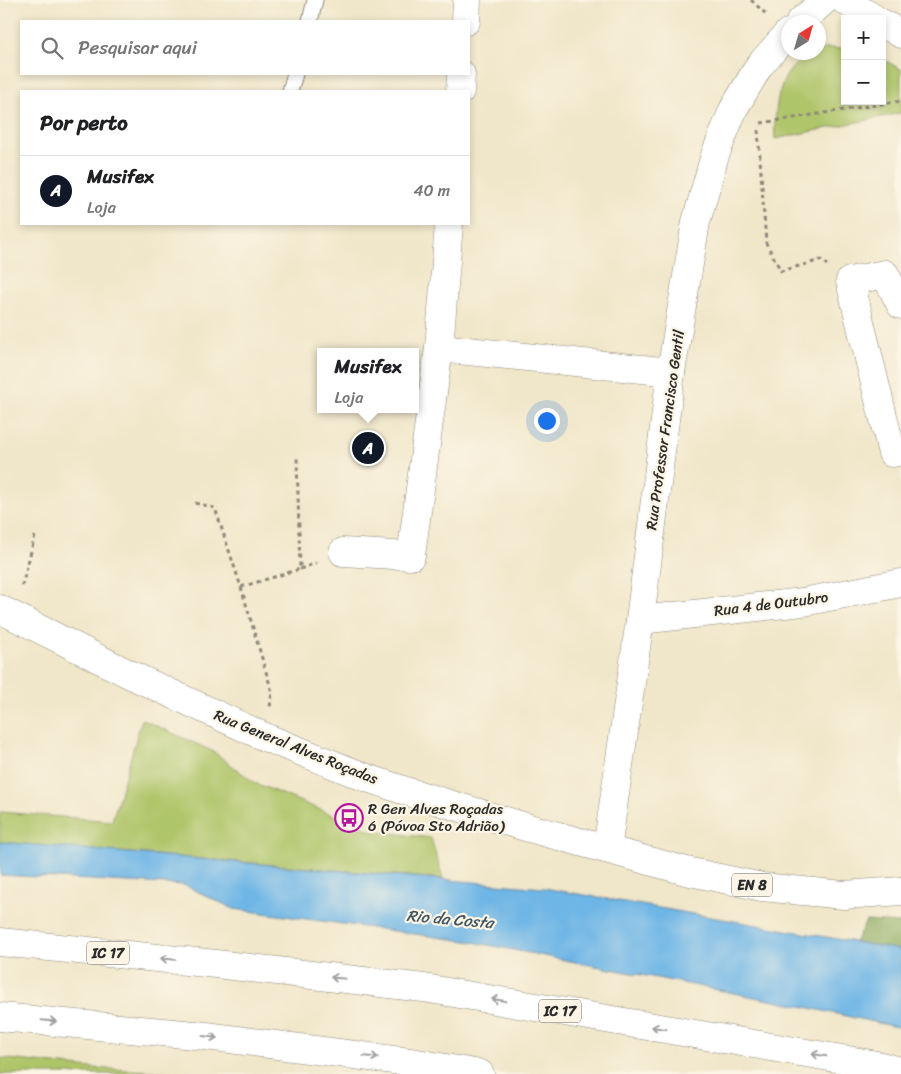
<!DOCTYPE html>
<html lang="pt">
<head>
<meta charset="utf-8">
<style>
  :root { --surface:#fff; --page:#f2f2f2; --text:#202124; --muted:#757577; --line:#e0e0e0; --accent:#111827 }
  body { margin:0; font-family:Sriracha,sans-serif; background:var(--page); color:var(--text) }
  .controls { position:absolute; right:15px; top:15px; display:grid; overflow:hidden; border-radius:0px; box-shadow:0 2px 8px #0003 }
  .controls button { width:45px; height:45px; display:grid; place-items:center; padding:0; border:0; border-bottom:1px solid var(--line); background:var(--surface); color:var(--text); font:25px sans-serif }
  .compass { position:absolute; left:781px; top:15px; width:45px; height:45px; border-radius:50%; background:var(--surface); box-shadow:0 2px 8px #0003; rotate:37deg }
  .you { position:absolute; left:546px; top:420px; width:18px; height:18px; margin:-12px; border:4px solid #fff; border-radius:50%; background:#1a73e8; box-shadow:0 0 0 8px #1a73e833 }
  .badge { display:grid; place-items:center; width:32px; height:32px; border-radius:50%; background:var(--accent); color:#fff; font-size:16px; font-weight:700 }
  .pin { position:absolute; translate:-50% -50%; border:2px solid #fff; box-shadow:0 1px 5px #0006 }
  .popup { position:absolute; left:317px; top:348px; width:102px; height:65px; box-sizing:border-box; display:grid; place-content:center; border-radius:0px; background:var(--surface); filter:drop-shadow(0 1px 4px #0005); font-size:16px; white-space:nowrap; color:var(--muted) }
  .popup b { font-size:19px; color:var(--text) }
  .popup::after { content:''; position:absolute; left:50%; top:100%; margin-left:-10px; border:10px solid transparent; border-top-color:var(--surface) }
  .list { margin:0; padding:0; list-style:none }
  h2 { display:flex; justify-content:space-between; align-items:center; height:65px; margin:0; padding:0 20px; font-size:21px }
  h2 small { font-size:16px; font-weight:400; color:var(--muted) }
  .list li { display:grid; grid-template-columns:32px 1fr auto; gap:15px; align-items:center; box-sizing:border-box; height:70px; padding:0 20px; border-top:1px solid var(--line) }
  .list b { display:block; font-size:19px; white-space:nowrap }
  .list p { margin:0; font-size:16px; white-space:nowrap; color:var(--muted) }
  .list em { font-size:16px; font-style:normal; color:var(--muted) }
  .icon { flex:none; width:28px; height:28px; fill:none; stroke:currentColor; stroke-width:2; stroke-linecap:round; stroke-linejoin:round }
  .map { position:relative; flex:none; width:901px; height:1074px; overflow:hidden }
  .search { position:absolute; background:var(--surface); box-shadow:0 2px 8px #0003; left:20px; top:20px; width:450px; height:55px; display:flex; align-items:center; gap:12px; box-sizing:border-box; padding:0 18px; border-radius:0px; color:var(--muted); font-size:19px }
  .panel { position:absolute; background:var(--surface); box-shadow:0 2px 8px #0003; left:20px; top:90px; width:450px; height:135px; border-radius:0px }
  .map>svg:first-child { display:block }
  .green { fill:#afc569; stroke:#6d784a }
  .forest { fill:#8baa5d; stroke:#5b6a44 }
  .water { fill:#6eb6e6; stroke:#4c7088 }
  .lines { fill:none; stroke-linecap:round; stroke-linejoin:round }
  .service-casing { stroke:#8e887a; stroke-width:17 }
  .minor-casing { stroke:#8e887a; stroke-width:29 }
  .tertiary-casing { stroke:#8e887a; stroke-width:29 }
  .primary-casing { stroke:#8e887a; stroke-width:29 }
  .trunk-casing { stroke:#8e887a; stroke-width:29 }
  .path { stroke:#8e887a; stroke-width:3; stroke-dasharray:4 4; stroke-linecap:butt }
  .service { stroke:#fff; stroke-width:15 }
  .minor { stroke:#fff; stroke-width:28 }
  .tertiary { stroke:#fff; stroke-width:28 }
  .primary { stroke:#fff; stroke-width:28 }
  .trunk { stroke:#fff; stroke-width:28 }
  .oneway { stroke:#a0a0a0 }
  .labels { text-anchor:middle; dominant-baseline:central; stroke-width:4.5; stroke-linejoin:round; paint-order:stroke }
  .shield { fill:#fcf5e5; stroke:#6a6863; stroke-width:1 }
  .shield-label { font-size:14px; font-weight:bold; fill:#2b2b2b }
  .street-label { font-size:15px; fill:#2b2b2b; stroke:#fcf5e5 }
  .poi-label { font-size:15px; fill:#2b2b2b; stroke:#fcf5e5; text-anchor:start }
  .water-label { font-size:16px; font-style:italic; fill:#3f5563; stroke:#fcf5e5 }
</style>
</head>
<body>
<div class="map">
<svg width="901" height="1074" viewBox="0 0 901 1074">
  <rect width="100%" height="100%" fill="#fcf5e5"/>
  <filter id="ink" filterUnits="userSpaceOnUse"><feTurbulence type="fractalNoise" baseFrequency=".02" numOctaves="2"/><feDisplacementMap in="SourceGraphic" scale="10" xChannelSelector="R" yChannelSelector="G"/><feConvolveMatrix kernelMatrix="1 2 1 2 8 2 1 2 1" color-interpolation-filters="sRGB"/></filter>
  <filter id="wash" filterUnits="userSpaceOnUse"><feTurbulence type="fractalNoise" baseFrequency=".0096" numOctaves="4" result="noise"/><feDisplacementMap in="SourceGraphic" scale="20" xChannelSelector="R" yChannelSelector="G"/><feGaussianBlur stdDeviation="1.12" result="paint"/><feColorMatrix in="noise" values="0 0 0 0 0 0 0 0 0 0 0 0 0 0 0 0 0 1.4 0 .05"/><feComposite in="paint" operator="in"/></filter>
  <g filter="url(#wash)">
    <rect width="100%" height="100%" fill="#f0e6c9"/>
    <g class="green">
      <path d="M826 48 845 49V101H882V59L901 69V113L775 139C774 130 775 121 776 112 778 92 783 75 798 62 805 55 809 52 818 52L819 51Z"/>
      <path d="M142 719 214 752 255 783 372 831 431 838 443 879 0 842V812L112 821Z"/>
      <path d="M0 1058 90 1068 165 1072 185 1074H0Z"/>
    </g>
    <path class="forest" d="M866 921 901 923V950L855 942Z"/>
    <path class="water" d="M0 842 544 888 901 950V1028L805 1007 473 942 234 909 184 885 0 875Z"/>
  </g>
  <g filter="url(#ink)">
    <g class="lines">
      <defs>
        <g id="service">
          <path d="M310 21 315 0"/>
          <path d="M290 91 295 74"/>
        </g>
        <g id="minor">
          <path d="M844 0 875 19"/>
          <path d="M466 21 467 0"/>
          <path d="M882 23 901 34"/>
          <path d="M460 91 461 74"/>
          <path d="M901 305 885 274 850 281 892 453 901 451"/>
          <path d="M439 348 671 372"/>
          <path d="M343 552 411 556 439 348 449 224"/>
          <path d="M640 620 803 602 901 583"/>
        </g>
        <g id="tertiary">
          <path d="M800 22 825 0"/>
          <path d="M607 849 640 620 671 372 696 222 715 155 733 110 759 66 788 33"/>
        </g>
        <path id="primary" d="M0 609 129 674 267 738 367 778 409 792 529 828 686 871 762 887 844 895 901 891"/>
        <g id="trunk">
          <path d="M0 942 216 964 424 988 877 1065 901 1071"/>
          <path d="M0 1017 206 1036 417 1063 480 1074"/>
        </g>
      </defs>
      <use href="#service" class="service-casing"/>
      <use href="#minor" class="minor-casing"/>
      <use href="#tertiary" class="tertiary-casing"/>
      <use href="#primary" class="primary-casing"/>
      <use href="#trunk" class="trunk-casing"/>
      <g class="path">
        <path d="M751 0 767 15"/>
        <path d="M761 123 901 101"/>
        <path d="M758 130 766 243 781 271 821 260 827 265"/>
        <path d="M195 503 215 508 241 587 300 569 297 458"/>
        <path d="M300 569 316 563"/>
        <path d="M22 586 35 536"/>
        <path d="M241 587 272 692 270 707"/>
      </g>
      <use href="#service" class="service"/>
      <use href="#minor" class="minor"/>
      <use href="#tertiary" class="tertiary"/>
      <use href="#primary" class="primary"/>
      <use href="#trunk" class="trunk"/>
    </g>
    <defs><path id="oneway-shaft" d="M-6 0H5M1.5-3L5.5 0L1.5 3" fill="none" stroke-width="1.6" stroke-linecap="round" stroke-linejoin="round" transform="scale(1.25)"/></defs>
    <g class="oneway">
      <use href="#oneway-shaft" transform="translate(168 959) rotate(-174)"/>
      <use href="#oneway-shaft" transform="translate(338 978) rotate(-174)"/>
      <use href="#oneway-shaft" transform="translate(499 1000) rotate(-170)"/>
      <use href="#oneway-shaft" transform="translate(49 1021) rotate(5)"/>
      <use href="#oneway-shaft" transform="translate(659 1028) rotate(-170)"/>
      <use href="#oneway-shaft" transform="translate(210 1037) rotate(7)"/>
      <use href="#oneway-shaft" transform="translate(819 1055) rotate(-170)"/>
      <use href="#oneway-shaft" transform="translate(371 1057) rotate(7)"/>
    </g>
  </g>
  <defs>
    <symbol id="bus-ring" viewBox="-11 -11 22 22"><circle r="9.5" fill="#fcf5e5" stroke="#b5179e" stroke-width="1.5"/><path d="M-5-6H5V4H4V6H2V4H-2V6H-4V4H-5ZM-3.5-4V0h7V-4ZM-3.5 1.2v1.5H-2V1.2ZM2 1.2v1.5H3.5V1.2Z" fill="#b5179e"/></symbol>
  </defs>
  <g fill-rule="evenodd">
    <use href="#bus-ring" x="333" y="802" width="32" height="32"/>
  </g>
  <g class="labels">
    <g class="shield">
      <rect x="732" y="873.5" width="40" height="23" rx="4"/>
      <rect x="87" y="941.5" width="42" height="23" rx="4"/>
      <rect x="539" y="999.5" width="42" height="23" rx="4"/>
    </g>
    <g class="shield-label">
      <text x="752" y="885">EN 8</text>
      <text x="108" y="953">IC 17</text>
      <text x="560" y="1011">IC 17</text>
    </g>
    <g class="street-label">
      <text transform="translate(665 430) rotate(-82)">Rua Professor Francisco Gentil</text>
      <text transform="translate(771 604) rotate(-7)">Rua 4 de Outubro</text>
      <text transform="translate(296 747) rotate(22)">Rua General Alves Roçadas</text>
    </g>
    <g class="poi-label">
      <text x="368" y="809">R Gen Alves Roçadas<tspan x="368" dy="17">6 (Póvoa Sto Adrião)</tspan></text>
    </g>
    <g class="water-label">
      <text transform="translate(450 919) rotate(5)">Rio da Costa</text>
    </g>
  </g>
</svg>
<div class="controls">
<button>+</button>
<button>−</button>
</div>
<svg class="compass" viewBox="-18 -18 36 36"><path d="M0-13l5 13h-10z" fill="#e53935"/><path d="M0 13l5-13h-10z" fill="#757577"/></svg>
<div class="you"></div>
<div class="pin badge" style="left:368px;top:448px">A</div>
<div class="popup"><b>Musifex</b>Loja</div>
<div class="search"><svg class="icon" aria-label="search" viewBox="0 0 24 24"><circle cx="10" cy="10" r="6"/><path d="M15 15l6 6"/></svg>Pesquisar aqui</div>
<section class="panel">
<h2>Por perto<small></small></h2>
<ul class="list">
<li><span class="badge">A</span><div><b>Musifex</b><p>Loja</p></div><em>40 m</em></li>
</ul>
</section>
</div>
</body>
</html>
